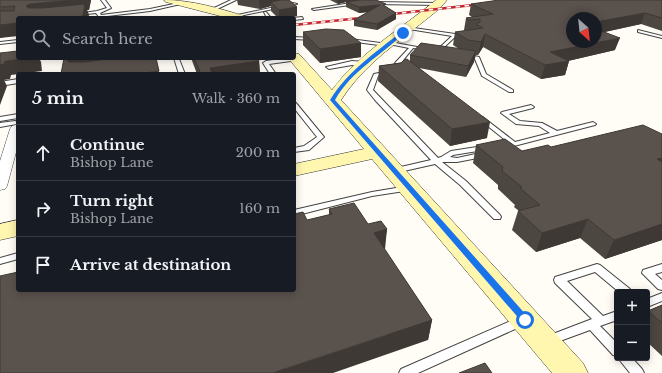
<!DOCTYPE html>
<html lang="en">
<head>
<meta charset="utf-8">
<style>
  :root { --surface:#171b24; --page:#242831; --text:#f1f3f6; --muted:#9ea1a6; --line:#363941 }
  body { margin:0; font-family:"Libre Baskerville",serif; background:var(--page); color:var(--text) }
  .controls { position:absolute; right:12px; bottom:12px; display:grid; overflow:hidden; border-radius:4px; box-shadow:0 2px 10px #0003 }
  .controls button { width:36px; height:36px; display:grid; place-items:center; padding:0; border:0; border-bottom:1px solid var(--line); background:var(--surface); color:var(--text); font:20px sans-serif }
  .compass { position:absolute; left:566px; top:12px; width:36px; height:36px; border-radius:50%; background:var(--surface); box-shadow:0 2px 10px #0003; rotate:153deg }
  .stop { position:absolute; width:12px; height:12px; margin:-9px; border:3px solid #1a73e8; border-radius:50%; background:#fff }
  .stop.end { background:#1a73e8; border-color:#fff; box-shadow:0 1px 4px #0008 }
  .list { margin:0; padding:0; list-style:none }
  h2 { display:flex; justify-content:space-between; align-items:center; height:52px; margin:0; padding:0 16px; font-size:17px }
  h2 small { font-size:13px; font-weight:400; color:var(--muted) }
  .list li { display:grid; grid-template-columns:26px 1fr auto; gap:12px; align-items:center; box-sizing:border-box; height:56px; padding:0 16px; border-top:1px solid var(--line) }
  .list b { display:block; font-size:15px; white-space:nowrap }
  .list p { margin:0; font-size:13px; white-space:nowrap; color:var(--muted) }
  .list em { font-size:13px; font-style:normal; color:var(--muted) }
  .icon { flex:none; width:22px; height:22px; fill:none; stroke:currentColor; stroke-width:2; stroke-linecap:round; stroke-linejoin:round }
  .map { position:relative; flex:none; width:662px; height:373px; overflow:hidden }
  .search { position:absolute; background:var(--surface); box-shadow:0 2px 10px #0003; left:16px; top:16px; width:280px; height:44px; display:flex; align-items:center; gap:10px; box-sizing:border-box; padding:0 14px; border-radius:4px; color:var(--muted); font-size:15px }
  .panel { position:absolute; background:var(--surface); box-shadow:0 2px 10px #0003; left:16px; top:72px; width:280px; height:220px; border-radius:4px }
  .map>svg:first-child { display:block }
  .lines { fill:none; stroke-linecap:round; stroke-linejoin:round }
  .lane-casing { stroke:#444; stroke-width:2 }
  .street-casing { stroke:#444; stroke-width:1 }
  .secondary-casing { stroke:#333; stroke-width:1 }
  .lane { fill:#fff; fill-rule:evenodd }
  .street { fill:#fff; fill-rule:evenodd }
  .secondary { fill:#fff6b0; fill-rule:evenodd }
  .rail-casing { stroke:#c4262e; stroke-width:2.5 }
  .rail { stroke:#fff; stroke-width:1.5; stroke-dasharray:4.5; stroke-linecap:butt }
  .wall { fill:#4d4742 }
  .shaded-wall { fill:#3f3936 }
  .building { fill:#5a524d; stroke:#3f3936 }
  .route { fill:#1a73e8 }
</style>
</head>
<body>
<div class="map">
<svg width="662" height="373" viewBox="0 0 662 373">
  <rect width="100%" height="100%" fill="#fffdf5"/>
  <g class="lines">
    <defs>
      <g id="lane">
        <path d="M101 0H105L111 8 100 13 101 15 150 9 183 2 185 3 150 11 99 17 96 13 78 15 76 14 97 11 107 8Z"/>
        <path d="M231 0H236L213 11 210 10Z"/>
        <path d="M284 1 297 4 235 17 233 16 289 4 283 3Z"/>
        <path d="M358 2 357 4 314 10 312 9Z"/>
        <path d="M375 2 438 3 440 4 438 5 374 4Z"/>
        <path d="M264 12H266L271 18H267Z"/>
        <path d="M302 17 303 19 294 20 293 18Z"/>
        <path d="M407 27 455 34 457 35 439 52 437 51V50L452 36 409 29H407Z"/>
        <path d="M638 30 662 36V38L638 32Z"/>
        <path d="M294 37 313 38 315 39 313 40 294 39Z"/>
        <path d="M350 39 388 44V42H390L428 49 426 50 413 48 400 64 398 65 395 63 409 48 389 44V46H387L348 41V39Z"/>
        <path d="M18 40V42L0 44V42Z"/>
        <path d="M465 54 479 57 486 74 513 90V92H509L482 76 475 59 463 57 462 56Z"/>
        <path d="M296 57 299 59 298 60 269 64 276 74H270L263 63 266 61Z"/>
        <path d="M174 58 179 59 185 74H179Z"/>
        <path d="M352 61 364 62 367 64 364 66 352 65 329 69 326 67Z"/>
        <path d="M388 71 391 73 390 74 378 76 373 90 438 158 441 157 451 151 490 145 491 147 490 149 453 155 450 157 457 158 485 152H488L489 154 488 156 457 162H442L466 181 500 215 501 217 500 219H494L460 185 435 164 395 173H392L391 171 392 169 431 160 375 100 367 90 374 74Z"/>
        <path d="M18 79V83L0 86V82Z"/>
        <path d="M294 102 296 103 324 137 309 150 294 152V148L304 146 317 137 294 108Z"/>
        <path d="M531 105 534 107 533 108 509 114 520 121 542 123 557 131 593 122 596 124 595 125 510 147 506 145 509 143 479 119 482 117 484 118 515 142 550 133 539 126 516 124 501 113 502 112Z"/>
        <path d="M18 114V118L0 121V117Z"/>
        <path d="M15 121 17 122V124L0 127V123Z"/>
        <path d="M408 186 412 188 411 190 372 196 294 216V210L372 192Z"/>
        <path d="M18 253V259L0 264V258Z"/>
        <path d="M597 264 600 265 630 289 631 292H619L595 272 567 281 603 316 617 311V320L600 326 617 343V356L613 355 590 330 549 345 545 343 543 340 545 337 592 319 555 283 554 280 555 277Z"/>
        <path d="M662 264V272L655 274 662 280V290L658 289 642 273 643 270Z"/>
        <path d="M662 293V301L647 307V299Z"/>
        <path d="M520 317 524 319 526 322 524 325 418 373H399L401 369Z"/>
        <path d="M618 358H632L642 369 644 373H630Z"/>
      </g>
      <path id="street" d="M16 125 18 126V145L7 186 5 189 0 190V161L10 129 12 126Z"/>
      <g id="secondary">
        <path d="M164 0C192 0 218 8 244 16L245 18H228L166 2Z"/>
        <path d="M436 0H447C438 12 423 21 412 31 385 51 359 72 341 100L583 363 588 373H552L372 159 294 176V164L364 149 288 58H294V53L299 54 332 90C359 53 401 29 436 0Z"/>
        <path d="M18 220V236L0 240V224Z"/>
      </g>
    </defs>
    <use href="#lane" class="lane-casing"/>
    <use href="#street" class="street-casing"/>
    <use href="#secondary" class="secondary-casing"/>
    <use href="#lane" class="lane"/>
    <use href="#street" class="street"/>
    <use href="#secondary" class="secondary"/>
    <defs>
      <g id="rail">
        <path d="M384 15 482 4"/>
        <path d="M294 25 370 17"/>
      </g>
    </defs>
    <use href="#rail" class="rail-casing"/>
    <use href="#rail" class="rail"/>
  </g>
  <g class="wall">
    <path d="M0 0H91L89 10H87L89 15 0 38Z"/>
    <path d="M237 0H289L297 7V16L287 18H278L271 11V6L260 9 238 5Z"/>
    <path d="M330 0H376L396 13V19L377 30 354 26V20L368 12 359 13 346 7V2L338 4Z"/>
    <path d="M662 0V31L641 24 604 32 615 50 568 61H569L565 75 541 79 483 47 478 55H476L474 62 466 77 419 68 487 138 450 146 378 81 379 66 410 61V55L459 49 453 45 455 32 466 31 464 30 466 18 472 17 469 15 471 4Z"/>
    <path d="M303 32 361 43V57L320 63 303 45Z"/>
    <path d="M191 58H259V60L260 74H197Z"/>
    <path d="M662 134V240L605 259 580 238 536 252 512 230 518 211H519L514 207 515 205 498 189V185L473 163 476 145 522 151 551 147Z"/>
    <path d="M329 209 368 224 387 229 384 249 432 320 428 340 18 290 329 215Z"/>
    <path d="M662 305V356L647 342V312L648 311Z"/>
  </g>
  <g class="shaded-wall">
    <path d="M75 0H91L89 10H87L89 15 88 18H67L34 16 26 6 30 4Z"/>
    <path d="M259 0H282L271 2V6L260 9Z"/>
    <path d="M338 0H362L346 2 338 4Z"/>
    <path d="M380 5 379 11 359 13V7Z"/>
    <path d="M297 7V16L287 18H279V10Z"/>
    <path d="M396 13V19L377 30V24Z"/>
    <path d="M645 13 641 24 596 34V22Z"/>
    <path d="M18 23V36L0 38V25Z"/>
    <path d="M485 34 483 47 478 55 481 42Z"/>
    <path d="M620 38 615 50 559 63 569 61 565 75 541 79 545 65 550 52Z"/>
    <path d="M361 43V57L320 63V49Z"/>
    <path d="M476 51 474 62 466 77 468 66Z"/>
    <path d="M30 58H39L41 62 42 71 11 75 10 79 4 80 7 86 0 105V65L5 61Z"/>
    <path d="M71 58H143L72 74 67 60Z"/>
    <path d="M259 61 260 74H211L210 68Z"/>
    <path d="M159 71V74H138Z"/>
    <path d="M490 122 487 138 450 146 452 129Z"/>
    <path d="M662 158V174L657 159Z"/>
    <path d="M588 219 580 238 536 252 542 233Z"/>
    <path d="M662 224V240L605 259 614 240Z"/>
    <path d="M387 229 385 249 372 252 374 233Z"/>
    <path d="M432 320 428 340 333 373H272Z"/>
  </g>
  <g class="building">
    <path d="M0 0H75L30 4 26 6 28 8H43L85 4 83 16 67 18H18V23L0 25V11H14L15 6 0 7Z"/>
    <path d="M281 0H289L297 7 279 10 271 2Z"/>
    <path d="M360 0H376L386 4 383 5 396 13 377 24 354 20 380 5 359 7 346 2Z"/>
    <path d="M499 0H662V18L645 13 596 22V18H572V42H596V29L620 38 550 52 569 61 545 65 485 34 481 42 468 40 455 32 483 28 476 24 480 22V19L469 20 466 18 493 14 471 4Z"/>
    <path d="M326 29 344 30 361 43 320 49 303 32Z"/>
    <path d="M421 43 476 51 468 66 410 55Z"/>
    <path d="M18 51V58H30L5 61 4 64 0 65V53Z"/>
    <path d="M64 58H71L67 60 69 62H84L116 58H156L159 71 138 74H61Z"/>
    <path d="M194 58H257L259 61 210 68 212 74H201Z"/>
    <path d="M407 59 490 122 452 129 379 66 401 63 404 60Z"/>
    <path d="M643 125 662 134V158L657 159 662 162V224L614 240 588 219 542 233 518 211 540 205 520 188 522 187 502 171 503 167 476 145 505 139 522 151 548 145 551 147Z"/>
    <path d="M354 203 368 224 381 221 387 229 374 233 432 320 272 373H0V276L18 272V290H294V214L303 212 307 220 332 214 329 209Z"/>
    <path d="M662 305V323L648 311Z"/>
    <path d="M485 363 492 373H459Z"/>
  </g>
  <path class="route" d="M401 32 404 33C381 56 352 70 335 100L528 317 529 320 528 322H522L330 100C348 71 375 53 401 32Z"/>
</svg>
<div class="controls">
<button>+</button>
<button>−</button>
</div>
<svg class="compass" viewBox="-18 -18 36 36"><path d="M0-13l5 13h-10z" fill="#e53935"/><path d="M0 13l5-13h-10z" fill="#9ea1a6"/></svg>
<div class="stop" style="left:525px;top:320px"></div>
<div class="stop end" style="left:403px;top:33px"></div>
<div class="search"><svg class="icon" aria-label="search" viewBox="0 0 24 24"><circle cx="10" cy="10" r="6"/><path d="M15 15l6 6"/></svg>Search here</div>
<section class="panel">
<h2>5 min<small>Walk · 360 m</small></h2>
<ul class="list">
<li><svg class="icon" aria-label="ahead" viewBox="0 0 24 24"><path d="M12 20V5M6 11l6-6 6 6"/></svg><div><b>Continue</b><p>Bishop Lane</p></div><em>200 m</em></li>
<li><svg class="icon" aria-label="right" viewBox="0 0 24 24"><path d="M7 20v-9h11M14 6l5 5-5 5"/></svg><div><b>Turn right</b><p>Bishop Lane</p></div><em>160 m</em></li>
<li><svg class="icon" aria-label="arrive" viewBox="0 0 24 24"><path d="M6 21V4h12l-3 4 3 4H6"/></svg><div><b>Arrive at destination</b></div></li>
</ul>
</section>
</div>
</body>
</html>
